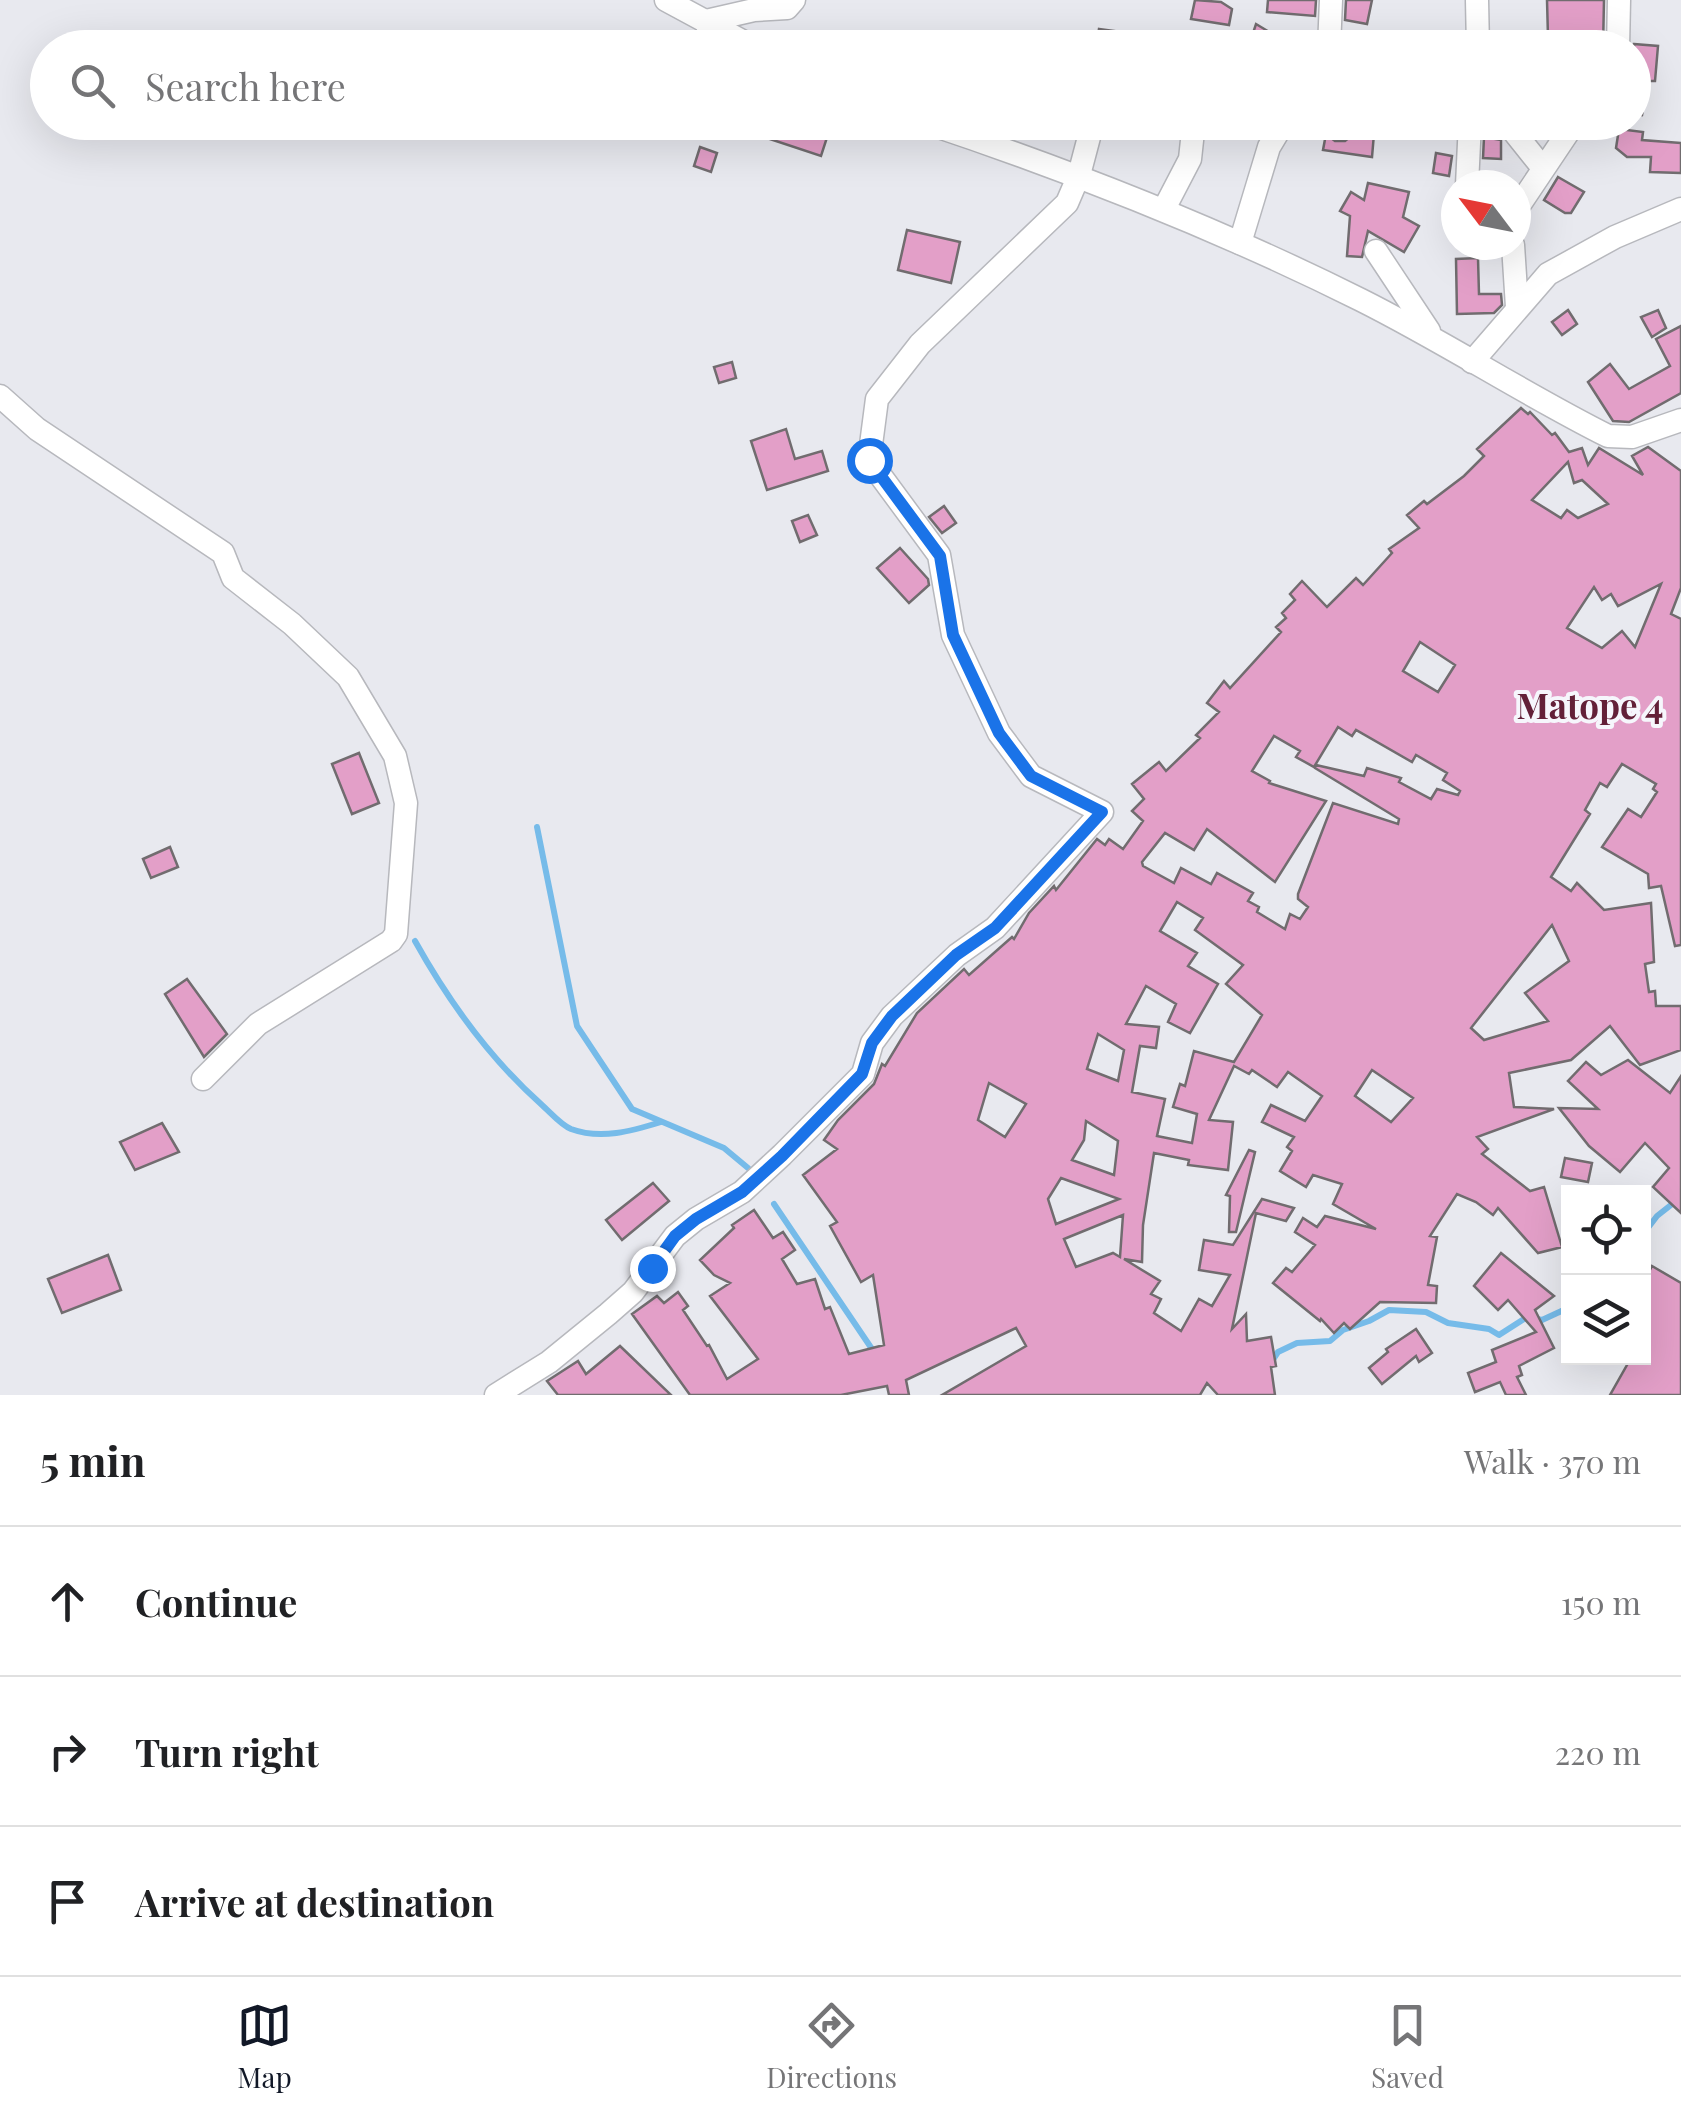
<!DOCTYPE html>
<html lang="en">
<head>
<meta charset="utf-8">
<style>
  :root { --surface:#fff; --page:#f6f6f6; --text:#202124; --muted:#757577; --line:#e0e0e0; --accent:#111827 }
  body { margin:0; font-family:"Playfair Display",serif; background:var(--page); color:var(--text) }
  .controls { position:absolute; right:30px; bottom:30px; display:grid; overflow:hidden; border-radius:0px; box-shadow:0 10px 40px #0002 }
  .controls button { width:90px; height:90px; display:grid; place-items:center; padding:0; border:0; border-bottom:2px solid var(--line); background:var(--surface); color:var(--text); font:50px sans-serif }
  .compass { position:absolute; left:1441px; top:170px; width:90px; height:90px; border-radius:50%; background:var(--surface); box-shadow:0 10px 40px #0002; rotate:302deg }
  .stop { position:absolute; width:30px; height:30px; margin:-22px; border:8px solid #1a73e8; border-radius:50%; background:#fff }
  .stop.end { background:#1a73e8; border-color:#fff; box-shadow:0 2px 10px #0008 }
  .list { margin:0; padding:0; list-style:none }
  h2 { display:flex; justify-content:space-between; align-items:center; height:130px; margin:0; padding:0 40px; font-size:42px }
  h2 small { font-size:32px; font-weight:400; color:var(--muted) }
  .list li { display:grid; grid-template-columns:65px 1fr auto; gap:30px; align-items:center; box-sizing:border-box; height:150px; padding:0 40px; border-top:2px solid var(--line) }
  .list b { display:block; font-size:38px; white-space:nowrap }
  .list em { font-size:32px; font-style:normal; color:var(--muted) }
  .icon { flex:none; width:55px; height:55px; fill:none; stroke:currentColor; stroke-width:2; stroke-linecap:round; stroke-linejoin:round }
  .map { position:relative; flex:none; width:1681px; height:1395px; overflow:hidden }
  .search { position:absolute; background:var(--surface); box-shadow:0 10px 40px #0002; left:30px; right:30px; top:30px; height:110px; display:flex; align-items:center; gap:25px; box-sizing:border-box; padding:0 35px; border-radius:55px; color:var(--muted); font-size:38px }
  .sheet { height:580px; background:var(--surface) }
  nav { display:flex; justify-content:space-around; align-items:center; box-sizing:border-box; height:140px; border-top:2px solid var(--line); background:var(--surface); font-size:28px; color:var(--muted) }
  nav a { display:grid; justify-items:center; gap:5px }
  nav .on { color:var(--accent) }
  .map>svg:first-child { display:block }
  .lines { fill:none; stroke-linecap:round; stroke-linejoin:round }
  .stream { stroke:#76bbe9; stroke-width:6 }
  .building { fill:#e39fc8; stroke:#716c6f; stroke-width:2.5; fill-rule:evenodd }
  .minor-casing { stroke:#b7b8bd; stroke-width:25 }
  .minor { stroke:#fff; stroke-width:22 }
  .route { stroke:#1a73e8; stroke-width:12 }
  .labels { text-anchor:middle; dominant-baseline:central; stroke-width:8; stroke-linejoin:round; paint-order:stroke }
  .quarter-label { font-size:35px; font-weight:bold; fill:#632038; stroke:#f6f6fc }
</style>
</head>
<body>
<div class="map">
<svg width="1681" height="1395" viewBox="0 0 1681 1395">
  <rect width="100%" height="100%" fill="#e8e9ef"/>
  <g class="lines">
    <g class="stream">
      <path d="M537 827 577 1026 632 1109 724 1148 748 1168"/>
      <path d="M415 941C449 1002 489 1058 542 1105 550 1112 561 1125 571 1129 601 1140 632 1131 661 1122"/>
      <path d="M774 1204 874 1352"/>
      <path d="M1644 1233 1657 1216 1681 1197"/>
      <path d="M1270 1364 1278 1352 1297 1343 1330 1341 1343 1330 1369 1321 1389 1310 1426 1312 1448 1323 1489 1329 1499 1335 1527 1317 1542 1320 1568 1308"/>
    </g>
  </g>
  <g class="building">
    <path d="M1195 0 1221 2 1232 9 1229 25 1191 19Z"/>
    <path d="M1268 0H1316L1315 16 1267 12Z"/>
    <path d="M1346 0H1372L1367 24 1345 20Z"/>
    <path d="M1547 0H1604L1603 48H1572L1579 36 1548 37Z"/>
    <path d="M1256 24 1296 48H1248Z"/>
    <path d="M1099 29 1167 38V48H1096Z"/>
    <path d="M1634 44 1658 46 1655 81H1648L1642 115 1634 114Z"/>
    <path d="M728 122H832L821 156 728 125Z"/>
    <path d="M1355 122H1375L1372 157 1323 150 1326 134 1335 141H1345L1355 133Z"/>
    <path d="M1619 129 1643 132 1642 140 1681 143V173L1650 172 1651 157H1627L1616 148Z"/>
    <path d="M1484 137 1501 140V159L1483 158Z"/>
    <path d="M700 147 717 153 711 172 694 166Z"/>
    <path d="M1436 153 1452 156 1449 176 1433 173Z"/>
    <path d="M1558 177 1584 192 1571 213H1565L1544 200Z"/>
    <path d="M1368 183 1409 192 1403 217 1419 226 1404 252 1368 231 1362 257 1347 256 1350 216 1340 211 1351 192 1364 200Z"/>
    <path d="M907 230 960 242 951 283 898 270Z"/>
    <path d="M1478 258 1479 294H1501L1502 305 1494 313 1457 314 1456 259Z"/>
    <path d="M1568 310 1577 324 1562 335 1552 322Z"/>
    <path d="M1658 310 1666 328 1652 337 1641 317Z"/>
    <path d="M1681 326V393L1629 422 1613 421 1588 382 1610 364 1629 389 1670 366 1656 339Z"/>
    <path d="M732 362 736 378 719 383 714 367Z"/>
    <path d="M1521 408 1528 414 1530 412 1552 435 1555 433 1569 452 1582 448 1588 465 1599 448 1643 475 1632 456 1648 447 1681 471V588L1671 614 1681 619V945L1675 946 1661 886 1649 888 1648 874 1602 847 1628 809 1641 817 1657 792 1653 789 1656 784 1622 764 1607 787 1600 783 1585 810 1590 814 1551 877 1571 891 1577 883 1604 910 1651 903 1654 962 1645 964 1649 992 1655 991 1656 1006H1681V1050L1640 1065 1610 1026 1571 1060 1509 1073 1514 1107 1554 1109 1477 1137 1488 1149 1482 1154 1530 1191 1544 1187 1562 1247 1538 1253 1498 1208 1493 1215 1476 1202 1457 1194 1430 1236 1437 1237 1428 1285 1437 1286 1436 1303 1380 1302 1350 1329 1344 1323 1334 1333 1321 1319 1320 1321 1273 1283 1286 1268 1292 1272 1315 1245 1295 1232 1303 1218 1317 1227 1325 1216 1376 1229 1333 1204 1342 1184 1313 1175 1306 1187 1280 1171 1292 1151 1287 1147 1294 1137 1262 1122 1271 1105 1305 1121 1322 1096 1288 1072 1277 1087 1252 1070 1249 1074 1234 1066 1209 1120 1233 1122 1228 1170 1188 1165 1189 1160 1154 1153 1143 1225 1142 1262 1124 1259 1160 1281 1151 1294 1161 1299 1154 1313 1181 1331 1199 1299 1212 1306 1230 1275 1199 1270 1204 1240 1233 1245 1262 1199 1294 1208 1286 1221 1256 1213 1232 1329 1246 1314 1247 1341 1271 1337 1276 1366 1271 1367 1275 1395H1218L1207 1383 1200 1395H942L1026 1346 1016 1328 906 1380 909 1395H889L887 1386 841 1395H690L632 1314 657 1296 664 1303 678 1292 688 1306 683 1310 707 1346 709 1345 727 1379 758 1359 710 1296 730 1283 714 1275 700 1260 734 1228 732 1225 754 1210 773 1238 783 1232 795 1250 782 1259 797 1284 815 1279 825 1309 830 1307 849 1354 884 1345 873 1275 861 1282 830 1226 837 1222 803 1175 837 1149 824 1140 838 1120 874 1084 882 1064 885 1066 917 1013 964 969 969 975 1012 937 1014 939 1029 913 1054 886 1056 890 1097 839 1105 845 1109 839 1123 849 1143 821 1132 811 1144 799 1132 784 1159 762 1166 771 1200 738 1196 735 1219 712 1207 703 1224 681 1230 688 1281 632 1276 627 1286 618 1282 613 1295 600 1290 594 1302 581 1327 607 1356 578 1363 585 1392 553 1389 549 1419 528 1407 515 1424 501 1427 504 1464 476 1484 456 1477 449ZM1568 462 1574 483 1582 480 1608 504 1578 518 1567 510 1561 518 1532 500ZM1661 584 1635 647 1622 631 1602 648 1567 628 1594 587 1602 600 1611 594 1618 606ZM1420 642 1455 665 1438 692 1403 671ZM1338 727 1352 736 1356 730 1412 762 1416 755 1447 773 1443 780 1460 791 1458 795 1437 789 1431 799 1399 782 1401 778 1367 768 1364 776 1316 765 1315 768 1399 819 1398 824 1333 803 1298 894V899L1308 907 1300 919 1290 914 1285 929 1257 912 1259 907 1248 901 1253 893 1217 873 1211 884 1181 868 1174 883 1143 866 1142 862 1165 833 1194 850 1207 829 1275 882 1326 801 1269 783 1270 781 1252 771 1274 736 1300 751 1296 757 1314 767ZM1177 902 1203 918 1195 930 1243 965 1226 984 1262 1015 1234 1062 1194 1051 1185 1086 1180 1084 1173 1107 1197 1114 1192 1143 1157 1136 1165 1099 1132 1092 1140 1046 1156 1048 1159 1027 1126 1024 1146 986 1176 1004 1168 1022 1190 1033 1218 984 1188 966 1197 953 1160 931ZM1552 925 1569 961 1525 993 1548 1021 1484 1040 1471 1028ZM1098 1034 1124 1050 1118 1081 1087 1069ZM1372 1070 1413 1098 1391 1122 1355 1096ZM989 1083 1026 1104 1005 1137 978 1120ZM1086 1121 1118 1141 1114 1175 1072 1160 1084 1140ZM1061 1178 1119 1199 1056 1224 1048 1199ZM1123 1215 1120 1257 1113 1253 1076 1267 1064 1239Z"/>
    <path d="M786 429 795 459 822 451 828 471 767 490 751 441Z"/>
    <path d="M944 506 956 523 942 533 929 517Z"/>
    <path d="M808 515 817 535 800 542 792 521Z"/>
    <path d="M900 548 928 579 929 585 909 603 877 568Z"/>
    <path d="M359 753 379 803 352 814 332 764Z"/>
    <path d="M170 847 178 867 151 878 143 859Z"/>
    <path d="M187 979 227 1034 204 1057 165 994Z"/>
    <path d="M1628 1060 1670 1093 1681 1076V1213L1653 1187 1669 1168 1645 1143 1620 1172 1589 1146 1559 1108 1598 1109 1568 1081 1586 1062 1601 1075Z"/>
    <path d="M162 1123 179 1152 135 1170 120 1142Z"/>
    <path d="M1249 1150 1255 1152 1236 1232H1229L1230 1196 1226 1195Z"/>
    <path d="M1565 1158 1592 1163 1588 1182 1561 1177Z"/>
    <path d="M653 1183 669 1201 622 1240 606 1220Z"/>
    <path d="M1501 1253 1554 1296 1535 1310 1554 1348 1519 1366 1522 1375 1517 1377 1526 1395H1506L1500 1382 1475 1392 1468 1373 1496 1362 1492 1350 1536 1332 1508 1300 1498 1310 1474 1286Z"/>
    <path d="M108 1255 121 1290 62 1313 48 1279Z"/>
    <path d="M1652 1266 1681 1283V1395H1610L1631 1358H1644V1281Z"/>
    <path d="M1416 1329 1432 1353 1419 1362 1416 1356 1382 1384 1369 1368 1388 1352 1386 1349Z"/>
    <path d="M620 1346 671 1395H558L547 1381 578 1361 586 1374Z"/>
  </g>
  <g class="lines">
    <defs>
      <g id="minor">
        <path d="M666 0 755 48"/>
        <path d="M1477 0 1478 48"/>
        <path d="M714 48 706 21 754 10 787 8 794 0"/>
        <path d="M1329 48 1331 0"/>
        <path d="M1618 48 1619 0"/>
        <path d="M924 122C1074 172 1219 229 1361 300 1445 342 1524 394 1608 436L1632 437 1681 420"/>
        <path d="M1340 122 1341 127"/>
        <path d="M1506 122 1542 167"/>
        <path d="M1467 185 1470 122"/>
        <path d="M1164 209 1190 159 1194 122"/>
        <path d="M1516 210 1575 122"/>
        <path d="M1240 243 1269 147 1284 122"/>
        <path d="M1513 245 1517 307"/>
        <path d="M1376 251 1429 331"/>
        <path d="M1472 362 1548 274 1615 237 1681 209"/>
        <path d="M0 396 37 429 223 553 233 578 292 624 348 677 395 756 406 803 396 934 391 941 258 1024 203 1079"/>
        <path d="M496 1395 549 1362 608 1314 633 1292 675 1236 696 1219 742 1192 782 1155 863 1074 872 1043 892 1016 957 955 995 928 1102 812 1031 776 999 733 953 635 939 555 869 460 877 399 920 344 1067 203 1079 175 1093 122"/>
      </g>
    </defs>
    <use href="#minor" class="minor-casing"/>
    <use href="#minor" class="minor"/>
  </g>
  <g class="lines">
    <path class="route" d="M652 1268 675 1236 696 1219 742 1192 782 1156 862 1074 872 1043 892 1016 956 955 995 928 1102 812 1031 776 999 733 953 635 940 556 869 460"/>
  </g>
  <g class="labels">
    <g class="quarter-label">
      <text x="1590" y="704">Matope 4</text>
    </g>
  </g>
</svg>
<div class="controls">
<button><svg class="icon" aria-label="locate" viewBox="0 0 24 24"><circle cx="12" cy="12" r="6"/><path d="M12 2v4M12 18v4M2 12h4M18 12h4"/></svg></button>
<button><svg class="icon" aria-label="layers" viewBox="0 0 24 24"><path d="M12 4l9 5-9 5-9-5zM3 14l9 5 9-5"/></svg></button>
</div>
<svg class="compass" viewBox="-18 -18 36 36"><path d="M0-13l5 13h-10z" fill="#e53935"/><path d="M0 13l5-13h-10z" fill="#757577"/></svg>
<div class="stop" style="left:869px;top:460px"></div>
<div class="stop end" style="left:652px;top:1268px"></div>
<div class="search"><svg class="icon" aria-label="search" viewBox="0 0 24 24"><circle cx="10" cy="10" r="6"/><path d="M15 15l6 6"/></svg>Search here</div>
</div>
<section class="sheet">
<h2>5 min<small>Walk · 370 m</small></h2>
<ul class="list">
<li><svg class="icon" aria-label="ahead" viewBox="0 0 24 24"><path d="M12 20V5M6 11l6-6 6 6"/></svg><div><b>Continue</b></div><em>150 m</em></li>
<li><svg class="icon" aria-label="right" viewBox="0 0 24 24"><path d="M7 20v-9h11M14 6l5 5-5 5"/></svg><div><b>Turn right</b></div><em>220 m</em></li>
<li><svg class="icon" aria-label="arrive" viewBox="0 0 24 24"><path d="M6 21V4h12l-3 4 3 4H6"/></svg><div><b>Arrive at destination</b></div></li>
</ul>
</section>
<nav>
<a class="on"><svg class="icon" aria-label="map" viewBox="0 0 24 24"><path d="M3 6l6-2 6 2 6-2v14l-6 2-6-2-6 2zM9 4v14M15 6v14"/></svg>Map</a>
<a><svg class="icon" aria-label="directions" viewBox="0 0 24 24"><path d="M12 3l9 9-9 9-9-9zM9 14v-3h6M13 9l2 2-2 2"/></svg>Directions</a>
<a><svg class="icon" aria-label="saved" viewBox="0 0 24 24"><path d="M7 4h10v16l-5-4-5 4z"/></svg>Saved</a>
</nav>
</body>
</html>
